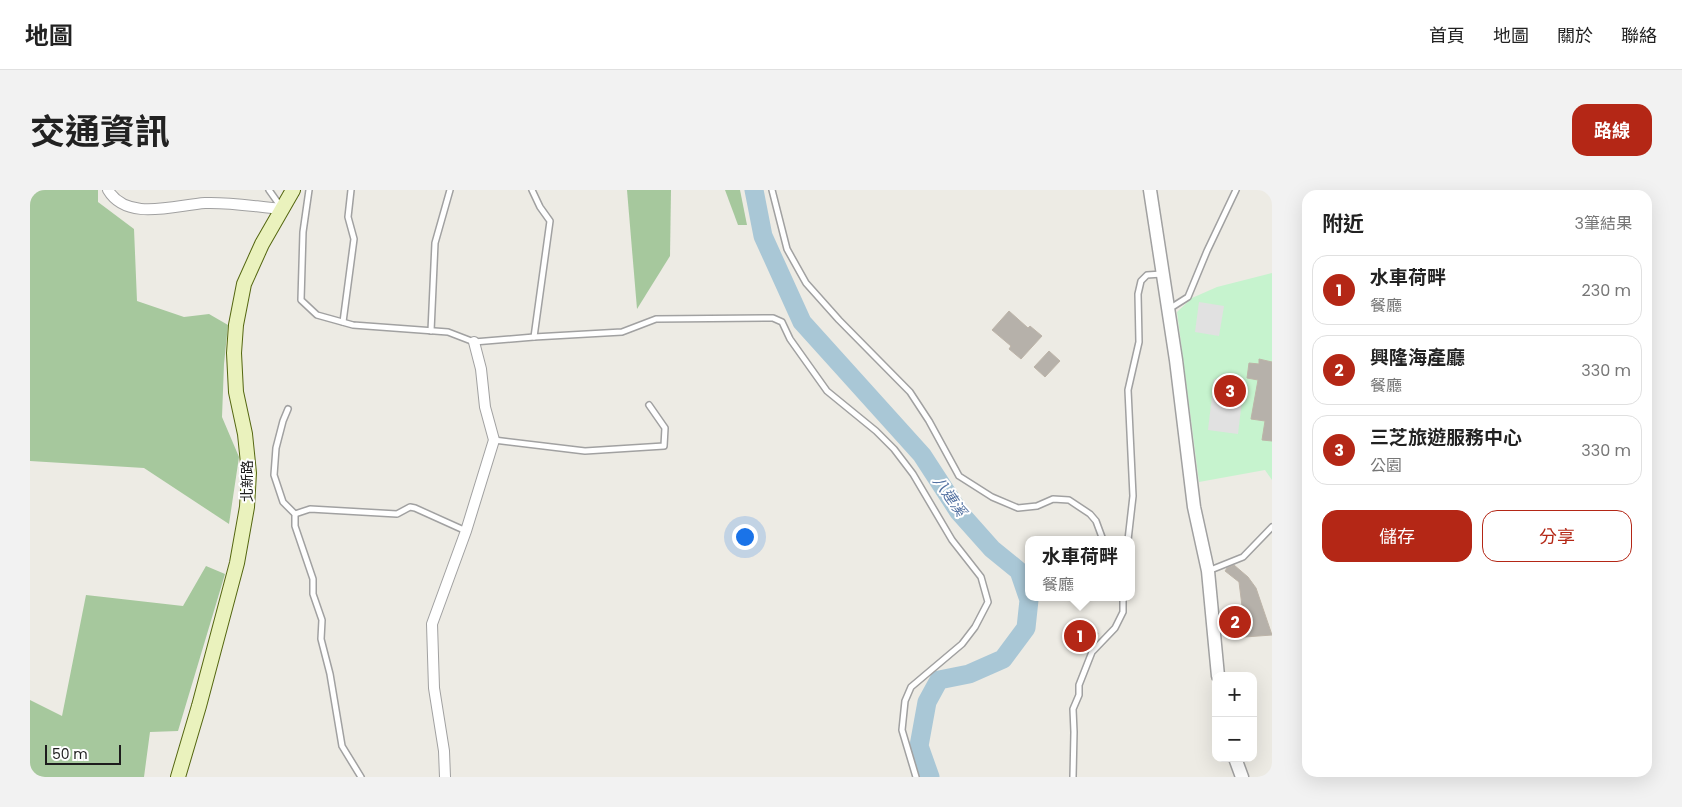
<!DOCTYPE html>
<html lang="zh-TW">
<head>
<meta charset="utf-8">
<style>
  :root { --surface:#fff; --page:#f2f2f2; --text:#222; --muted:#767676; --line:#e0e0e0; --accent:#b42716 }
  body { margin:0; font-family:Poppins,"Noto Sans TC",sans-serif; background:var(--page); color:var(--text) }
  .controls { position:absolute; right:15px; bottom:15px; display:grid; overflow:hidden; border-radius:10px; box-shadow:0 5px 20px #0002 }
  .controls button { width:45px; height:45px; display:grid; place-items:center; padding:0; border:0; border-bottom:1px solid var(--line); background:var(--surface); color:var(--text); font:25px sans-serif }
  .scale { position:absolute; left:15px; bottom:12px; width:76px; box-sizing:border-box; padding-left:5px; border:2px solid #1d1d1d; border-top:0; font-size:14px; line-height:18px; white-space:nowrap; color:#1d1d1d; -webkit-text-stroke:4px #fff; paint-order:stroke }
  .you { position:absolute; left:714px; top:346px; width:18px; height:18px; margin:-12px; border:4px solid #fff; border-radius:50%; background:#1a73e8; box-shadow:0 0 0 8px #1a73e833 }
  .badge { display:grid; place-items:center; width:32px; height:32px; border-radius:50%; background:var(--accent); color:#fff; font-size:16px; font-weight:700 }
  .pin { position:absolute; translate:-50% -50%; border:2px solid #fff; box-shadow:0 1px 5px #0006 }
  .popup { position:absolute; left:995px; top:346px; width:110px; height:65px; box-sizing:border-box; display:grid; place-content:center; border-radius:10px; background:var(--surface); filter:drop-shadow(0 1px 4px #0005); font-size:16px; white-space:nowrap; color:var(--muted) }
  .popup b { font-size:19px; color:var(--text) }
  .popup::after { content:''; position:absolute; left:50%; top:100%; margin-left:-10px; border:10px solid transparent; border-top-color:var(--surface) }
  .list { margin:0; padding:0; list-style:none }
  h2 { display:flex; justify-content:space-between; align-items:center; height:65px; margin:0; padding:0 20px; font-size:21px }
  h2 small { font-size:16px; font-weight:400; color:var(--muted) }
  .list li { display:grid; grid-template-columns:32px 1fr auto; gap:15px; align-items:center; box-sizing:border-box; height:70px; margin:0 10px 10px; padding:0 10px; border:1px solid var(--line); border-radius:15px }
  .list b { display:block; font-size:19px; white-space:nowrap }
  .list p { margin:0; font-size:16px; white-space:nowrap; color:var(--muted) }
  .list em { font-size:16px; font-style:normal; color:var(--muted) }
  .actions { display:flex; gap:10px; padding:15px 20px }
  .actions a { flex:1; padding:11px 0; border:1px solid var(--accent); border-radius:15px; text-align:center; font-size:18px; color:var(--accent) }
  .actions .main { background:var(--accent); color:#fff }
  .map { position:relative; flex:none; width:1242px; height:587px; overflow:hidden; border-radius:15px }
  header { display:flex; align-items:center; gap:30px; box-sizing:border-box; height:70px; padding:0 25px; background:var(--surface); border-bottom:1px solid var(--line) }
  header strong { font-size:24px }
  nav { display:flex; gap:28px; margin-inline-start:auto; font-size:18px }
  .intro { display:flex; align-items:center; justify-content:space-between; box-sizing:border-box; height:120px; padding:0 30px }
  h1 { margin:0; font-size:35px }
  .button { padding:12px 22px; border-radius:15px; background:var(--accent); color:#fff; font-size:18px; font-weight:700 }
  main { display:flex; gap:30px; padding:0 30px }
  aside { flex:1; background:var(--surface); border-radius:15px; box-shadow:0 5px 20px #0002 }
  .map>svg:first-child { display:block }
  .forest { fill:#a6c89d }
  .park { fill:#c6f3ce }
  .parking { fill:#e1e1e1 }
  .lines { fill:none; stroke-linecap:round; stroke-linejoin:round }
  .river { stroke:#a9c7d6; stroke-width:19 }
  .building { fill:#b6b1aa; stroke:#bdb4a8 }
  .service-casing { stroke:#a1a1a1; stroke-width:8 }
  .minor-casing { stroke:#a1a1a1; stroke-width:12 }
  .tertiary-casing { stroke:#a1a1a1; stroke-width:15 }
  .secondary-casing { stroke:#556711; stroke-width:16 }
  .service { stroke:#fff; stroke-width:5 }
  .minor { stroke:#fff; stroke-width:10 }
  .tertiary { stroke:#fff; stroke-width:12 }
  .secondary { stroke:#eaf2bd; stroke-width:14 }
  .labels { text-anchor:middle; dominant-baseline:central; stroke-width:4; stroke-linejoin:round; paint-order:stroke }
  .street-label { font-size:14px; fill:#1d1d1d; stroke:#fff }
  .water-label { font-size:15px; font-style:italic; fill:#5573a2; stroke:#fff }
</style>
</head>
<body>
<header>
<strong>地圖</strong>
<nav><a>首頁</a><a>地圖</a><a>關於</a><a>聯絡</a></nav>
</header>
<div class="intro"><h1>交通資訊</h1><a class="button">路線</a></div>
<main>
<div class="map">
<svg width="1242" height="587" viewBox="0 0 1242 587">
  <rect width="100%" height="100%" fill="#edebe4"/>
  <g class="forest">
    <path d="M0 0H68V12L104 39 107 111 154 127 179 124 198 135 194 174 192 227 209 267 199 334 114 278 0 271Z"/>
    <path d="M597 0H641L640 66 607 119Z"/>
    <path d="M695 0H710L717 35H708Z"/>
    <path d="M176 376 195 384 148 541 120 542 114 587H0V510L32 526 56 405 153 416Z"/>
  </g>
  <path class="park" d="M1242 83V290L1235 280 1169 292 1147 122 1162 108 1187 97Z"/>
  <g class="parking">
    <path d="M1169 112 1194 116 1189 146 1165 142Z"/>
    <path d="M1184 189 1214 193 1208 244 1178 240Z"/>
  </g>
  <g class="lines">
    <path class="river" d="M724 0 733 46 772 132 892 265 929 322 962 359 989 381 999 410 996 438 973 469 939 484 909 490 897 512 889 556 900 587"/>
  </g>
  <g class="building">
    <path d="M979 121 998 138 1000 136 1012 146 991 169 979 159 981 156 962 140Z"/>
    <path d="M1019 161 1030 171 1015 187 1004 177Z"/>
    <path d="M1229 169 1242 172V251L1232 250 1235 231 1221 229 1228 190 1217 188 1219 173 1229 174Z"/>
    <path d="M1204 375 1218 387 1226 398 1242 445 1201 448 1198 426 1213 424 1209 392 1195 381 1197 378Z"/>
    <path d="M1048 434 1068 443 1063 455 1058 460 1040 451Z"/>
  </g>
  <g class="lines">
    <defs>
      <g id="service">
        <path d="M239 0 251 17"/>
        <path d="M279 0 273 42 271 110 287 125 323 135 418 142 444 152 504 147 592 142 626 129 743 128 752 132 760 149 797 201 846 241 864 259 883 284 922 350 951 387 958 412 945 437 932 454 881 497 875 511 872 540 886 587"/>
        <path d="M502 0 510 17 520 31 504 147"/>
        <path d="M742 0 757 59 776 93 809 130 880 202 899 231 929 286 962 307 988 318 1007 316 1023 309 1039 310 1060 324 1066 331 1073 350"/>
        <path d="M1139 119 1158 107 1177 61 1206 0"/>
        <path d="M313 132 324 49 318 27 321 0"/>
        <path d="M401 141 405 53 420 0"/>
        <path d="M258 219 253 231 246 258 244 285 253 312 265 324V336L283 389V404L292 430 291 449 300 484 312 556 331 587"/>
        <path d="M464 250 555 261 634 256 635 238 619 215"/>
        <path d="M265 324 280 319 367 324 380 317 385 318 436 341"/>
        <path d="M1098 350 1103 306 1098 200 1109 152 1108 104 1111 91 1117 85 1132 84"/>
        <path d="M1178 381 1213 367 1242 337"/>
        <path d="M1043 587 1044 542 1043 519 1049 505V495L1062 462 1085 438 1093 422V407"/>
      </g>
      <g id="minor">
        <path d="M78 0C97 32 145 15 175 13 201 12 227 17 253 19"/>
        <path d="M415 587 414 561 404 498 402 434 436 341 464 250 455 217 451 179 444 152"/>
      </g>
      <g id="tertiary">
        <path d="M1120 0 1146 170 1164 317 1178 381 1188 486"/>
        <path d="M1205 568 1212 587"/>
      </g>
      <path id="secondary" d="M148 587 169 516 207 373 217 317 219 283 215 244 206 202 204 163 206 135 214 94 232 54 263 0"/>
    </defs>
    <use href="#service" class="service-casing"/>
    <use href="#minor" class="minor-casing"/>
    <use href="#tertiary" class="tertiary-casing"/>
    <use href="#secondary" class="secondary-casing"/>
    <use href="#service" class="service"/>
    <use href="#minor" class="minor"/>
    <use href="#tertiary" class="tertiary"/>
    <use href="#secondary" class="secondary"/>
  </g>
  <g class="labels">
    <g class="street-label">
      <text transform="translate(217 291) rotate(-90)">北新路</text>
    </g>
    <g class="water-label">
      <text transform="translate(920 306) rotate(55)">八連溪</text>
    </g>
  </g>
</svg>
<div class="controls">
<button>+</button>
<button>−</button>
</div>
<div class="scale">50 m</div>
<div class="you"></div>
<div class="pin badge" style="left:1050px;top:446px">1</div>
<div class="popup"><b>水車荷畔</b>餐廳</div>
<div class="pin badge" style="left:1205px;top:432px">2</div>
<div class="pin badge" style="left:1200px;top:201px">3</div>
</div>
<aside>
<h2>附近<small>3筆結果</small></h2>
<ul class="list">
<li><span class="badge">1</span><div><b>水車荷畔</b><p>餐廳</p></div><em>230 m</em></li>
<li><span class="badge">2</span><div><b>興隆海產廳</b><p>餐廳</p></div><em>330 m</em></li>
<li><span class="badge">3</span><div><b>三芝旅遊服務中心</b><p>公園</p></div><em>330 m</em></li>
</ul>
<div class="actions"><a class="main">儲存</a><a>分享</a></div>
</aside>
</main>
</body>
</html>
